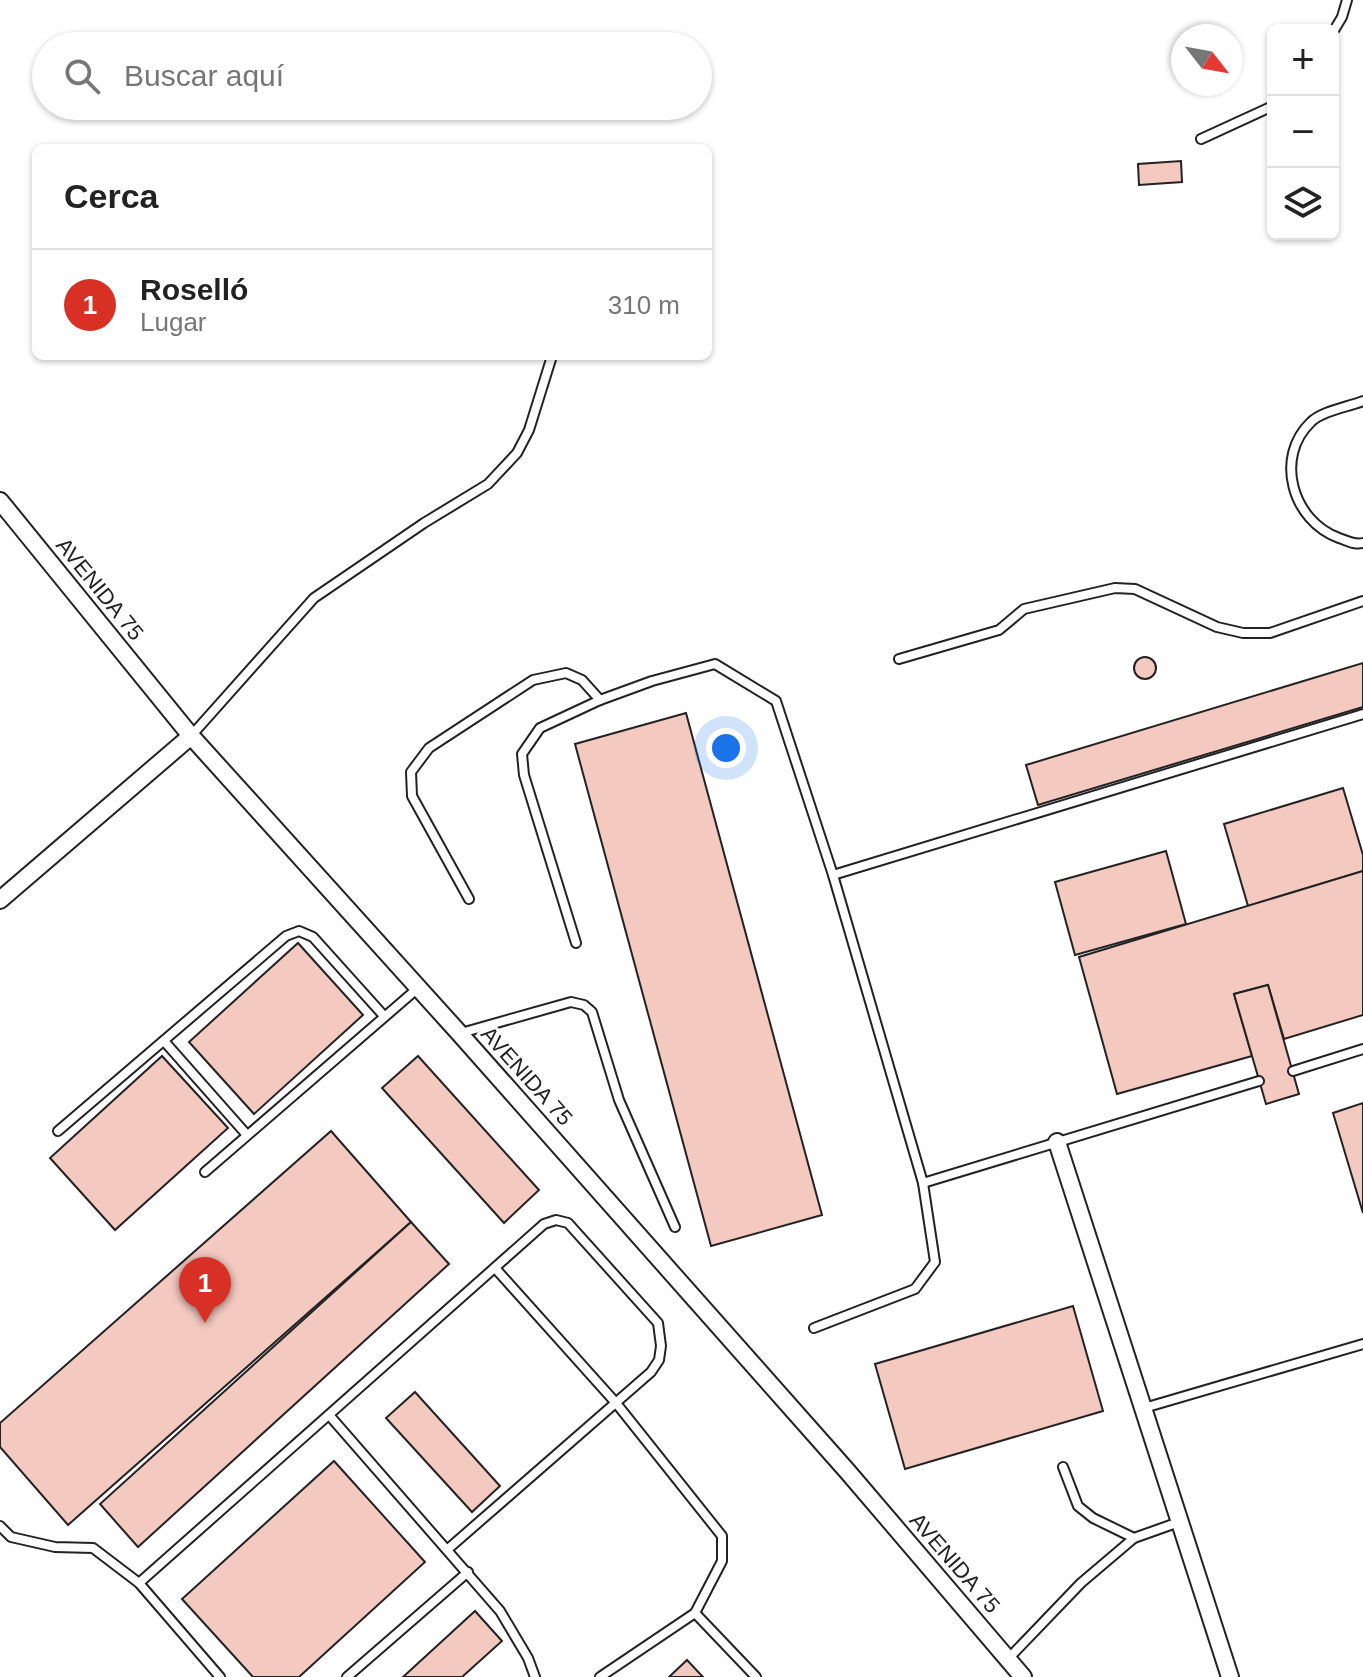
<!DOCTYPE html>
<html lang="es">
<head>
<meta charset="utf-8">
<style>
  :root { --surface:#fff; --page:#f6f6f6; --text:#222; --muted:#767676; --line:#e0e0e0; --accent:#d93025 }
  body { margin:0; font-family:Helvetica,sans-serif; background:var(--page); color:var(--text) }
  .controls { position:absolute; right:24px; top:24px; display:grid; overflow:hidden; border-radius:12px; box-shadow:0 2px 6px #0004 }
  .controls button { width:72px; height:72px; display:grid; place-items:center; padding:0; border:0; border-bottom:2px solid var(--line); background:var(--surface); color:var(--text); font:40px sans-serif }
  .compass { position:absolute; left:1171px; top:24px; width:72px; height:72px; border-radius:50%; background:var(--surface); box-shadow:0 2px 6px #0004; rotate:121deg }
  .you { position:absolute; left:726px; top:748px; width:28px; height:28px; margin:-20px; border:6px solid #fff; border-radius:50%; background:#1a73e8; box-shadow:0 0 0 12px #1a73e833 }
  .badge { display:grid; place-items:center; width:52px; height:52px; border-radius:50%; background:var(--accent); color:#fff; font-size:26px; font-weight:700 }
  .pin { position:absolute; translate:-50% -66px; filter:drop-shadow(0 2px 4px #0008) }
  .pin::after { content:''; position:absolute; top:42px; width:28px; height:24px; background:inherit; clip-path:polygon(0 0,100% 0,50% 100%) }
  .list { margin:0; padding:0; list-style:none }
  h2 { display:flex; justify-content:space-between; align-items:center; height:104px; margin:0; padding:0 32px; font-size:34px }
  h2 small { font-size:26px; font-weight:400; color:var(--muted) }
  .list li { display:grid; grid-template-columns:52px 1fr auto; gap:24px; align-items:center; box-sizing:border-box; height:112px; padding:0 32px; border-top:2px solid var(--line) }
  .list b { display:block; font-size:30px; white-space:nowrap }
  .list p { margin:0; font-size:26px; white-space:nowrap; color:var(--muted) }
  .list em { font-size:26px; font-style:normal; color:var(--muted) }
  .icon { flex:none; width:44px; height:44px; fill:none; stroke:currentColor; stroke-width:2; stroke-linecap:round; stroke-linejoin:round }
  .map { position:relative; flex:none; width:1363px; height:1677px; overflow:hidden }
  .search { position:absolute; background:var(--surface); box-shadow:0 2px 6px #0004; left:32px; top:32px; width:680px; height:88px; display:flex; align-items:center; gap:20px; box-sizing:border-box; padding:0 28px; border-radius:44px; color:var(--muted); font-size:30px }
  .panel { position:absolute; background:var(--surface); box-shadow:0 2px 6px #0004; left:32px; top:144px; width:680px; height:216px; border-radius:12px }
  .map>svg:first-child { display:block }
  .building { fill:#f3c9c0; stroke:#222; stroke-width:2 }
  .lines { fill:none; stroke-linecap:round; stroke-linejoin:round }
  .lane-casing { stroke:#222; stroke-width:12 }
  .street-casing { stroke:#222; stroke-width:20 }
  .lane { stroke:#fff; stroke-width:8 }
  .street { stroke:#fff; stroke-width:16 }
  .labels { text-anchor:middle; dominant-baseline:central; stroke-width:6; stroke-linejoin:round; paint-order:stroke }
  .street-label { font-size:22px; fill:#222; stroke:#fff }
</style>
</head>
<body>
<div class="map">
<svg width="1363" height="1677" viewBox="0 0 1363 1677">
  <rect width="100%" height="100%" fill="#fff"/>
  <g class="building">
    <path d="M1181 161 1182 182 1139 185 1138 164Z"/>
    <circle cx="1145" cy="668" r="11"/>
    <path d="M1363 663V707L1038 805 1026 765Z"/>
    <path d="M686 713 822 1215 711 1246 575 744Z"/>
    <path d="M1343 788 1363 855V871L1248 906 1224 824Z"/>
    <path d="M1166 851 1186 924 1075 955 1055 882Z"/>
    <path d="M1363 871V1015L1284 1039 1268 985 1234 994 1252 1056 1117 1094 1079 957Z"/>
    <path d="M298 943 363 1015 254 1114 189 1042Z"/>
    <path d="M1268 985 1299 1094 1266 1104 1234 994Z"/>
    <path d="M162 1056 228 1128 115 1230 50 1158Z"/>
    <path d="M418 1056 539 1190 504 1223 382 1088Z"/>
    <path d="M1363 1103V1213L1333 1113Z"/>
    <path d="M331 1131 411 1222 68 1525 0 1447V1423Z"/>
    <path d="M411 1222 449 1264 138 1547 100 1504Z"/>
    <path d="M1073 1306 1103 1411 905 1469 875 1364Z"/>
    <path d="M415 1392 500 1486 472 1512 386 1418Z"/>
    <path d="M334 1461 425 1562 299 1677H253L182 1599Z"/>
    <path d="M475 1611 502 1641 462 1677H403Z"/>
    <path d="M687 1660 703 1677H669Z"/>
  </g>
  <g class="lines">
    <defs>
      <g id="lane">
        <path d="M1333 32 1342 17 1347 0"/>
        <path d="M1201 139 1273 106"/>
        <path d="M1363 401C1348 407 1322 411 1311 422 1274 457 1292 521 1339 538 1348 541 1354 545 1363 543"/>
        <path d="M899 659 999 630 1024 609 1115 588 1135 589 1217 627 1243 633H1270L1363 601"/>
        <path d="M191 736 314 598 424 523 488 484 517 453 529 430 552 356"/>
        <path d="M469 899 412 796 411 772 429 748 533 680 566 673 582 680 600 700"/>
        <path d="M576 943 524 775 522 754 540 728 600 700 652 681 715 664 776 701 833 875"/>
        <path d="M461 1033 571 1002 584 1005 592 1012 619 1100 675 1227"/>
        <path d="M164 1041 247 1135"/>
        <path d="M1293 1071 1363 1049"/>
        <path d="M1259 1081 923 1183 833 875 1363 714"/>
        <path d="M58 1131 286 936 299 931 313 937 384 1016"/>
        <path d="M205 1172 418 988"/>
        <path d="M495 1268 616 1403 722 1536V1561L695 1613 600 1677"/>
        <path d="M814 1328 915 1289 935 1262 923 1183"/>
        <path d="M1144 1408 1363 1344"/>
        <path d="M329 1415 500 1611 528 1658 535 1677"/>
        <path d="M1063 1467 1078 1506 1093 1518 1134 1538"/>
        <path d="M0 1526 11 1537 55 1547 93 1548 139 1583 220 1677"/>
        <path d="M139 1583 544 1224 556 1220 568 1223 658 1323 661 1346 659 1360 651 1372 448 1549"/>
        <path d="M695 1613 756 1677"/>
        <path d="M1008 1659 1081 1583 1134 1538 1179 1522"/>
        <path d="M347 1677 468 1572"/>
      </g>
      <g id="street">
        <path d="M0 501 191 736 460 1034 848 1472 1023 1677"/>
        <path d="M0 900 191 736"/>
        <path d="M1057 1142 1230 1677"/>
      </g>
    </defs>
    <use href="#lane" class="lane-casing"/>
    <use href="#street" class="street-casing"/>
    <use href="#lane" class="lane"/>
    <use href="#street" class="street"/>
  </g>
  <g class="labels">
    <g class="street-label">
      <text transform="translate(100 589) rotate(51)">AVENIDA 75</text>
      <text transform="translate(527 1076) rotate(48)">AVENIDA 75</text>
      <text transform="translate(955 1563) rotate(49)">AVENIDA 75</text>
    </g>
  </g>
</svg>
<div class="controls">
<button>+</button>
<button>−</button>
<button><svg class="icon" aria-label="layers" viewBox="0 0 24 24"><path d="M12 4l9 5-9 5-9-5zM3 14l9 5 9-5"/></svg></button>
</div>
<svg class="compass" viewBox="-18 -18 36 36"><path d="M0-13l5 13h-10z" fill="#e53935"/><path d="M0 13l5-13h-10z" fill="#767676"/></svg>
<div class="you"></div>
<div class="pin badge" style="left:205px;top:1323px">1</div>
<div class="search"><svg class="icon" aria-label="search" viewBox="0 0 24 24"><circle cx="10" cy="10" r="6"/><path d="M15 15l6 6"/></svg>Buscar aquí</div>
<section class="panel">
<h2>Cerca<small></small></h2>
<ul class="list">
<li><span class="badge">1</span><div><b>Roselló</b><p>Lugar</p></div><em>310 m</em></li>
</ul>
</section>
</div>
</body>
</html>
